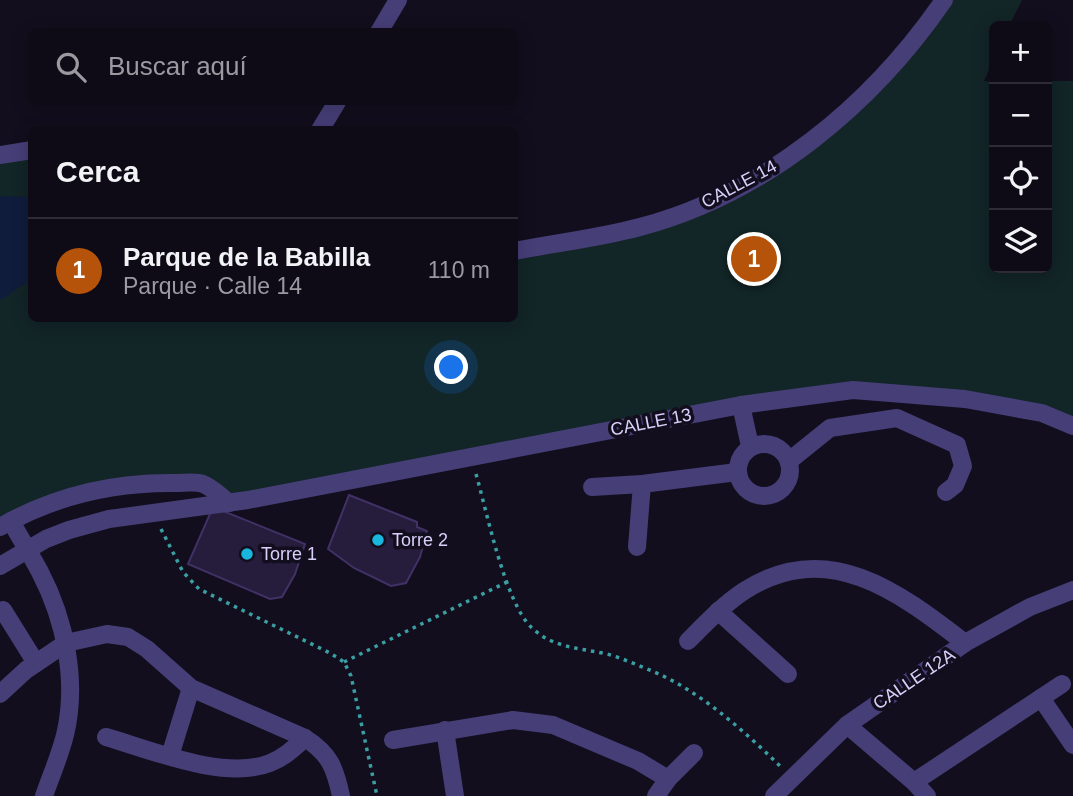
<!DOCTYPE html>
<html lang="es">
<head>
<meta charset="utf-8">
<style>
  :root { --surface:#0e0a16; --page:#1c1823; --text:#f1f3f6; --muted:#9b9aa1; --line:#2e2b35; --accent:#b45309 }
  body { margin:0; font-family:Arial,sans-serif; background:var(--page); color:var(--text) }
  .controls { position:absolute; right:21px; top:21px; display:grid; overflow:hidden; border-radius:10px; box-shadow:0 4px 18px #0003 }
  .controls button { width:63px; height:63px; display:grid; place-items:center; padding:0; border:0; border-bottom:2px solid var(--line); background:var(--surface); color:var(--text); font:35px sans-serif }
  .you { position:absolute; left:452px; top:368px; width:24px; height:24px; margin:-18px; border:5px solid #fff; border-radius:50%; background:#1a73e8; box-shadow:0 0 0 10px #1a73e833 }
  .badge { display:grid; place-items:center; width:46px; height:46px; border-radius:50%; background:var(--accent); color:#fff; font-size:23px; font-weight:700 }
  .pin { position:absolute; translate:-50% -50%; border:4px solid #fff; box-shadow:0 2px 7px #0006 }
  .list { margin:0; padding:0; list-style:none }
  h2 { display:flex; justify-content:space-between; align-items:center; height:91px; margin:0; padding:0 28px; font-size:30px }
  h2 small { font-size:23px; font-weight:400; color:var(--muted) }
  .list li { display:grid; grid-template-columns:46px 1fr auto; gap:21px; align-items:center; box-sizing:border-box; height:105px; padding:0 28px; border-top:2px solid var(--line) }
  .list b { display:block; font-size:26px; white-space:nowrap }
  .list p { margin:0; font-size:23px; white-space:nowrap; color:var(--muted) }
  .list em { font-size:23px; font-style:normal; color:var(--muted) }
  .icon { flex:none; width:38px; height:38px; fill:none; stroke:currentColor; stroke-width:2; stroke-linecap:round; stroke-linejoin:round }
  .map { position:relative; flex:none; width:1073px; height:796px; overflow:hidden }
  .search { position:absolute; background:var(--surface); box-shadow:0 4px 18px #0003; left:28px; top:28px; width:490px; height:77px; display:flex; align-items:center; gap:18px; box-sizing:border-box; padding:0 24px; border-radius:10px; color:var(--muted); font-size:26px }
  .panel { position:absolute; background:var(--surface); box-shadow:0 4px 18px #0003; left:28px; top:126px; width:490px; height:196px; border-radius:10px }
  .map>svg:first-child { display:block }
  .green { fill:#122527 }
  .water { fill:#101c3b }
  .building { fill:#261c3c; stroke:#413166; stroke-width:2 }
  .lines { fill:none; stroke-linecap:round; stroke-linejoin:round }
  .path { stroke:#3a9fa3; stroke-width:3.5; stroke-dasharray:3.5 5; stroke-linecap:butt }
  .minor { stroke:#463e77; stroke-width:18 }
  .poi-dot { fill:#19b6dd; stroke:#120e1d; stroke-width:2.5 }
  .labels { text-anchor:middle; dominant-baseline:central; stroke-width:7; stroke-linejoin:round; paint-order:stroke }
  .street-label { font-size:18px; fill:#d9d0fa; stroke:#120e1d }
  .poi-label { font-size:18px; fill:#d9d0fa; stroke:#120e1d; text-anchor:start }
</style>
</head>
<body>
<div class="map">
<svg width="1073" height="796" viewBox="0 0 1073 796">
  <rect width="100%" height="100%" fill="#120e1d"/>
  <path class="green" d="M944 0H1022L1009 26H994V59L984 81 994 82V268H1047V81H1073V426L1042 413 853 390 248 500 202 484 102 488 0 527V155L31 150 32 318H514L515 251 702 205 828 128Z"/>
  <path class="water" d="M0 196 32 197 31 282C19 284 12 295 0 300Z"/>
  <g class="building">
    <path d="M349 495 417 522V527L427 531 420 557 406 583 391 586 354 568 328 549Z"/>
    <path d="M213 507 305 544 295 574 282 597 270 599 188 564Z"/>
  </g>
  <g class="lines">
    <g class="path">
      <path d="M476 474C487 512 505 603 532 628 553 648 580 648 607 654 622 658 637 665 652 671 700 691 743 730 780 766"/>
      <path d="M161 529 183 572 199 589 330 653 344 662 351 676 377 796"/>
      <path d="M344 662 507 582"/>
    </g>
    <g class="minor">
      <path d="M379 32 398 0"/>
      <path d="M320 130 337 102"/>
      <path d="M0 155 32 150"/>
      <path d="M514 251C556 243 599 238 640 227 765 194 872 105 944 0"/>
      <path d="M741 405 750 446"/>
      <circle cx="764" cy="470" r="26"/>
      <path d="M789 461 830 428 897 418 957 445 963 466 955 485 946 492"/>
      <path d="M592 487 642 484 737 472"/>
      <path d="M11 521C20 538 31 555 40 572 65 620 78 681 65 735 60 755 51 776 44 796"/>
      <path d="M0 527C54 496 113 482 176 483 184 483 196 481 203 484 212 487 221 497 229 503"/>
      <path d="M637 547 642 484"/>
      <path d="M0 566 46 539 69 530 109 519 248 500 741 405 853 390 965 399 1042 413 1073 426"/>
      <path d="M3 610 36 663"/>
      <path d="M718 611 788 674"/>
      <path d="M688 641C706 623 723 605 744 591 827 537 899 592 965 643"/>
      <path d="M0 694 26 670 66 643 107 634 128 637 147 649 191 688 305 738C330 754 335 768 341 796"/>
      <path d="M1041 698 1073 745"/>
      <path d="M847 725 914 782 927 796"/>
      <path d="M445 730 455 796"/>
      <path d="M106 737C151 750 225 781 270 763 285 757 294 748 305 738"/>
      <path d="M393 740 513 720 553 725 638 761 668 779"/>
      <path d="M170 756 191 688"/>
      <path d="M914 782 1062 684"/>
      <path d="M656 796 668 779 694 753"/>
      <path d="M774 796 847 725 965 643 1030 607 1073 590"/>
    </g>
  </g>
  <g class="poi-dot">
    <circle cx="378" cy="540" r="7"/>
    <circle cx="247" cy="554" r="7"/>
  </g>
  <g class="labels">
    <g class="street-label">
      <text transform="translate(739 184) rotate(-28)">CALLE 14</text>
      <text transform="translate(651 422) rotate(-11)">CALLE 13</text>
      <text transform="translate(914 679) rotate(-34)">CALLE 12A</text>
    </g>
    <g class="poi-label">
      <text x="392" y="540">Torre 2</text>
      <text x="261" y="554">Torre 1</text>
    </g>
  </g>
</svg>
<div class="controls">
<button>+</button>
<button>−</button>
<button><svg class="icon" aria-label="locate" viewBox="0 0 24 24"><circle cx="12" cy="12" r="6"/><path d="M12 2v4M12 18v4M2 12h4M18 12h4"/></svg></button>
<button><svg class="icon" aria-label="layers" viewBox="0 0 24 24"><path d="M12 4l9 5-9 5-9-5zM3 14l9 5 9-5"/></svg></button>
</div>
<div class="you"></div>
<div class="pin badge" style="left:754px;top:259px">1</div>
<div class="search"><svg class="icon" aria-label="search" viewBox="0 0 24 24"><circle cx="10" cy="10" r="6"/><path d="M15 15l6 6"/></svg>Buscar aquí</div>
<section class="panel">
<h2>Cerca<small></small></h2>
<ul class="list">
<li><span class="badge">1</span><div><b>Parque de la Babilla</b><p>Parque · Calle 14</p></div><em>110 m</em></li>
</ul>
</section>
</div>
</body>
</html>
